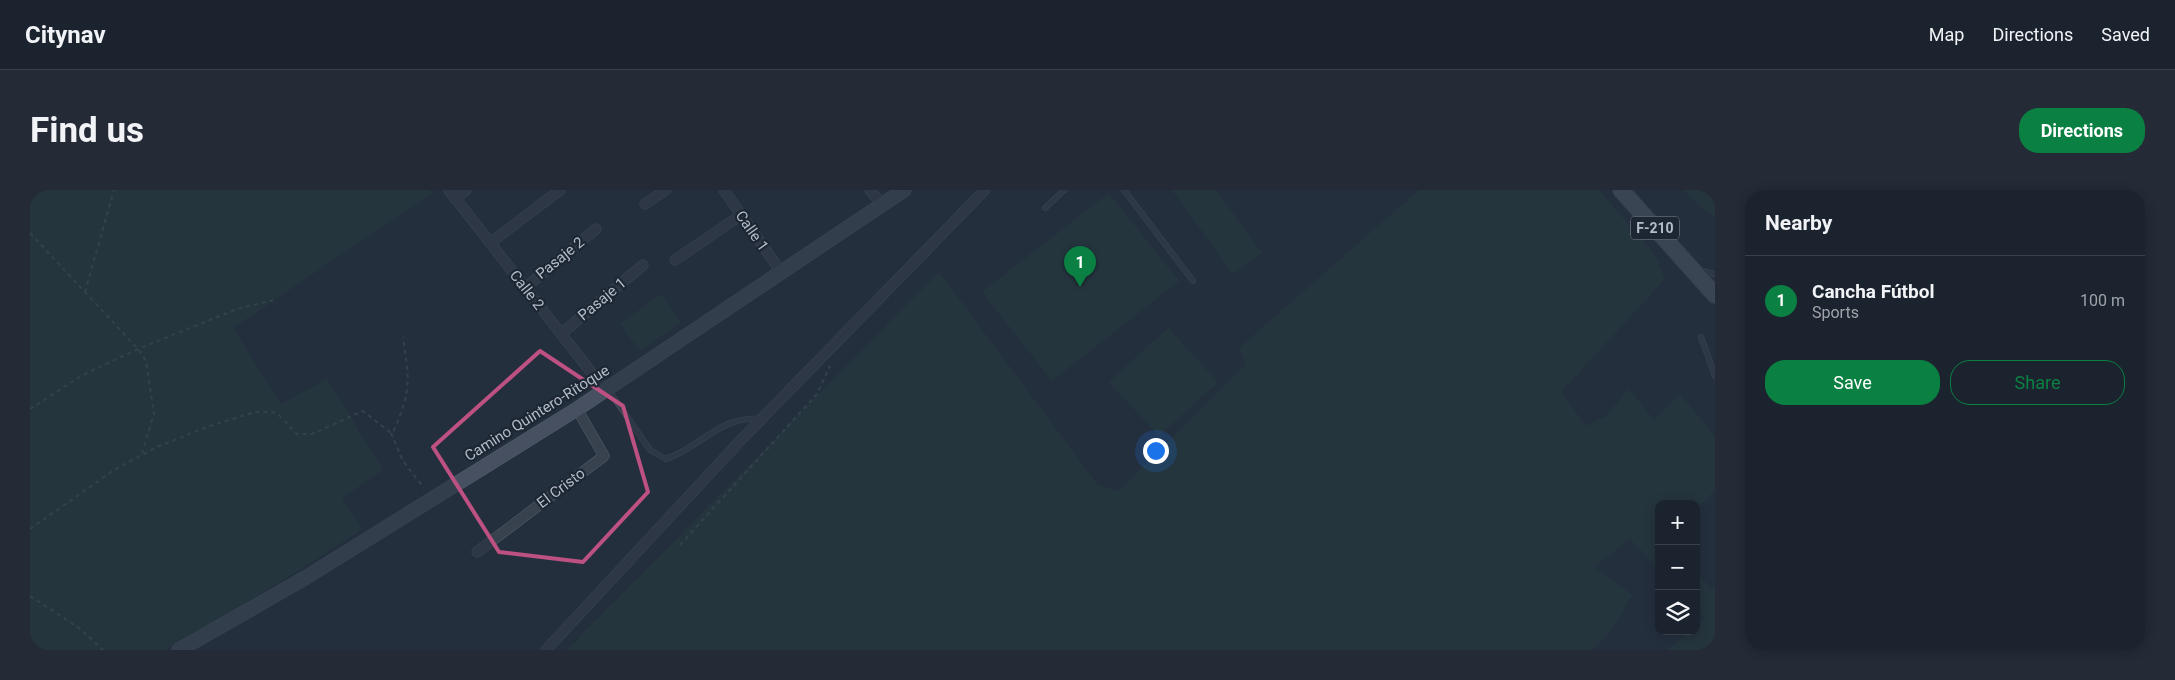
<!DOCTYPE html>
<html lang="en">
<head>
<meta charset="utf-8">
<style>
  :root { --surface:#1b232e; --page:#242b36; --text:#f1f3f6; --muted:#a0a4aa; --line:#39404a; --accent:#0b8043 }
  body { margin:0; font-family:Roboto,sans-serif; background:var(--page); color:var(--text) }
  .controls { position:absolute; right:15px; bottom:15px; display:grid; overflow:hidden; border-radius:10px; box-shadow:0 2px 12px #0003 }
  .controls button { width:45px; height:45px; display:grid; place-items:center; padding:0; border:0; border-bottom:1px solid var(--line); background:var(--surface); color:var(--text); font:25px sans-serif }
  .you { position:absolute; left:1125px; top:260px; width:18px; height:18px; margin:-12px; border:4px solid #fff; border-radius:50%; background:#1a73e8; box-shadow:0 0 0 8px #1a73e833 }
  .badge { display:grid; place-items:center; width:32px; height:32px; border-radius:50%; background:var(--accent); color:#fff; font-size:16px; font-weight:700 }
  .pin { position:absolute; translate:-50% -41px; filter:drop-shadow(0 1px 2px #0008) }
  .pin::after { content:''; position:absolute; top:26px; width:18px; height:15px; background:inherit; clip-path:polygon(0 0,100% 0,50% 100%) }
  .list { margin:0; padding:0; list-style:none }
  h2 { display:flex; justify-content:space-between; align-items:center; height:65px; margin:0; padding:0 20px; font-size:21px }
  h2 small { font-size:16px; font-weight:400; color:var(--muted) }
  .list li { display:grid; grid-template-columns:32px 1fr auto; gap:15px; align-items:center; box-sizing:border-box; height:90px; padding:0 20px; border-top:1px solid var(--line) }
  .list b { display:block; font-size:19px; white-space:nowrap }
  .list p { margin:0; font-size:16px; white-space:nowrap; color:var(--muted) }
  .list em { font-size:16px; font-style:normal; color:var(--muted) }
  .actions { display:flex; gap:10px; padding:15px 20px }
  .actions a { flex:1; padding:11px 0; border:1px solid var(--accent); border-radius:20px; text-align:center; font-size:18px; color:var(--accent) }
  .actions .main { background:var(--accent); color:#fff }
  .icon { flex:none; width:28px; height:28px; fill:none; stroke:currentColor; stroke-width:2; stroke-linecap:round; stroke-linejoin:round }
  .map { position:relative; flex:none; width:1685px; height:460px; overflow:hidden; border-radius:20px }
  header { display:flex; align-items:center; gap:30px; box-sizing:border-box; height:70px; padding:0 25px; background:var(--surface); border-bottom:1px solid var(--line) }
  header strong { font-size:24px }
  nav { display:flex; gap:28px; margin-inline-start:auto; font-size:18px }
  .intro { display:flex; align-items:center; justify-content:space-between; box-sizing:border-box; height:120px; padding:0 30px }
  h1 { margin:0; font-size:35px }
  .button { padding:12px 22px; border-radius:20px; background:var(--accent); color:#fff; font-size:18px; font-weight:700 }
  main { display:flex; gap:30px; padding:0 30px }
  aside { flex:1; background:var(--surface); border-radius:20px; box-shadow:0 2px 12px #0003 }
  .map>svg:first-child { display:block }
  .green { fill:#263c3f }
  .lines { fill:none; stroke-linecap:round; stroke-linejoin:round }
  .lane-casing { stroke:#565f6c; stroke-width:6 }
  .street-casing { stroke:#565f6c; stroke-width:11 }
  .secondary-casing { stroke:#565f6c; stroke-width:15 }
  .primary-casing { stroke:#414a57; stroke-width:18 }
  .path { stroke:#44595c; stroke-width:2; stroke-dasharray:4 4; stroke-linecap:butt }
  .lane { stroke:#38414e; stroke-width:5 }
  .street { stroke:#38414e; stroke-width:10 }
  .secondary { stroke:#465061; stroke-width:14 }
  .primary { stroke:#56606e; stroke-width:16 }
  .marked { fill:none; stroke:#bd5182; stroke-width:4; stroke-linejoin:round }
  .labels { text-anchor:middle; dominant-baseline:central; stroke-width:4.5; stroke-linejoin:round; paint-order:stroke }
  .shield { fill:#1d2633; stroke:#878f9c; stroke-width:1 }
  .shield-label { font-size:14px; font-weight:bold; fill:#b4bcc9 }
  .street-label { font-size:15px; fill:#b4bcc9; stroke:#1d2633 }
</style>
</head>
<body>
<header>
<strong>Citynav</strong>
<nav><a>Map</a><a>Directions</a><a>Saved</a></nav>
</header>
<div class="intro"><h1>Find us</h1><a class="button">Directions</a></div>
<main>
<div class="map">
<svg width="1685" height="460" viewBox="0 0 1685 460">
  <rect width="100%" height="100%" fill="#242f3e"/>
  <g class="green">
    <path d="M0 0H399L402 3 203 138 251 214 297 189 353 280 312 308 332 339 275 377 136 460H0Z"/>
    <path d="M1142 0H1186L1232 63 1203 84Z"/>
    <path d="M1389 0H1569L1626 66 1635 89 1531 202 1556 236 1576 226 1599 199 1624 230 1650 204 1685 246V300L1666 320V314H1629V379L1600 349 1564 377 1602 405 1583 438 1562 460H537L909 82 1067 294 1089 301 1216 174 1209 158Z"/>
    <path d="M1653 0H1685V29L1654 1Z"/>
    <path d="M1079 3 1149 91 1022 191 952 102Z"/>
    <path d="M631 104 651 132 610 161 590 134Z"/>
    <path d="M1138 138 1188 192 1129 246 1079 192Z"/>
    <path d="M1666 380 1681 399 1685 396V460H1638L1659 441H1666V434L1674 427 1666 419Z"/>
  </g>
  <g class="lines">
    <defs>
      <g id="lane">
        <path d="M1094 0 1163 91"/>
        <path d="M1015 18 1034 0"/>
        <path d="M1669 80 1685 84"/>
        <path d="M1671 147 1685 186"/>
        <path d="M578 199 620 260 636 269C672 257 688 226 731 229"/>
      </g>
      <g id="street">
        <path d="M419 0 575 200"/>
        <path d="M694 0 751 82"/>
        <path d="M840 0 852 15"/>
        <path d="M425 9 436 0"/>
        <path d="M615 14 636 0"/>
        <path d="M460 53 530 0"/>
        <path d="M645 70 711 25"/>
        <path d="M495 98 566 39"/>
        <path d="M531 144 613 75"/>
        <path d="M447 362 574 266 547 219"/>
        <path d="M516 460 710 251 955 0"/>
      </g>
      <path id="secondary" d="M149 460 275 388 547 219 874 0"/>
      <path id="primary" d="M1591 0 1685 105"/>
    </defs>
    <use href="#lane" class="lane-casing"/>
    <use href="#street" class="street-casing"/>
    <use href="#secondary" class="secondary-casing"/>
    <use href="#primary" class="primary-casing"/>
    <g class="path">
      <path d="M0 43 108 159 116 171 124 224 112 263"/>
      <path d="M55 102 84 0"/>
      <path d="M0 219 51 186 108 159 207 119 244 110"/>
      <path d="M361 243 373 271 394 298"/>
      <path d="M0 339 84 280 127 257 177 237 225 222H242L248 224 267 244H282L333 221 361 243 364 240C382 200 379 189 373 147"/>
      <path d="M650 355 787 204 800 176"/>
      <path d="M0 406 49 438 73 460"/>
    </g>
    <use href="#lane" class="lane"/>
    <use href="#street" class="street"/>
    <use href="#secondary" class="secondary"/>
    <use href="#primary" class="primary"/>
  </g>
  <path d="M0 0H1685V460H0ZM510 161 593 216 618 302 553 372 469 362 403 257Z" fill="#242f3e" fill-opacity=".55" fill-rule="evenodd"/>
  <path class="marked" d="M510 161 593 216 618 302 553 372 469 362 403 257Z"/>
  <g class="labels">
    <rect class="shield" x="1601" y="26.5" width="48" height="23" rx="4"/>
    <g class="shield-label">
      <text x="1625" y="38">F-210</text>
    </g>
    <g class="street-label">
      <text transform="translate(722 41) rotate(55)">Calle 1</text>
      <text transform="translate(530 68) rotate(-39)">Pasaje 2</text>
      <text transform="translate(497 100) rotate(52)">Calle 2</text>
      <text transform="translate(572 109) rotate(-40)">Pasaje 1</text>
      <text transform="translate(507 223) rotate(-32)">Camino Quintero-Ritoque</text>
      <text transform="translate(531 298) rotate(-37)">El Cristo</text>
    </g>
  </g>
</svg>
<div class="controls">
<button>+</button>
<button>−</button>
<button><svg class="icon" aria-label="layers" viewBox="0 0 24 24"><path d="M12 4l9 5-9 5-9-5zM3 14l9 5 9-5"/></svg></button>
</div>
<div class="you"></div>
<div class="pin badge" style="left:1050px;top:97px">1</div>
</div>
<aside>
<h2>Nearby<small></small></h2>
<ul class="list">
<li><span class="badge">1</span><div><b>Cancha Fútbol</b><p>Sports</p></div><em>100 m</em></li>
</ul>
<div class="actions"><a class="main">Save</a><a>Share</a></div>
</aside>
</main>
</body>
</html>
